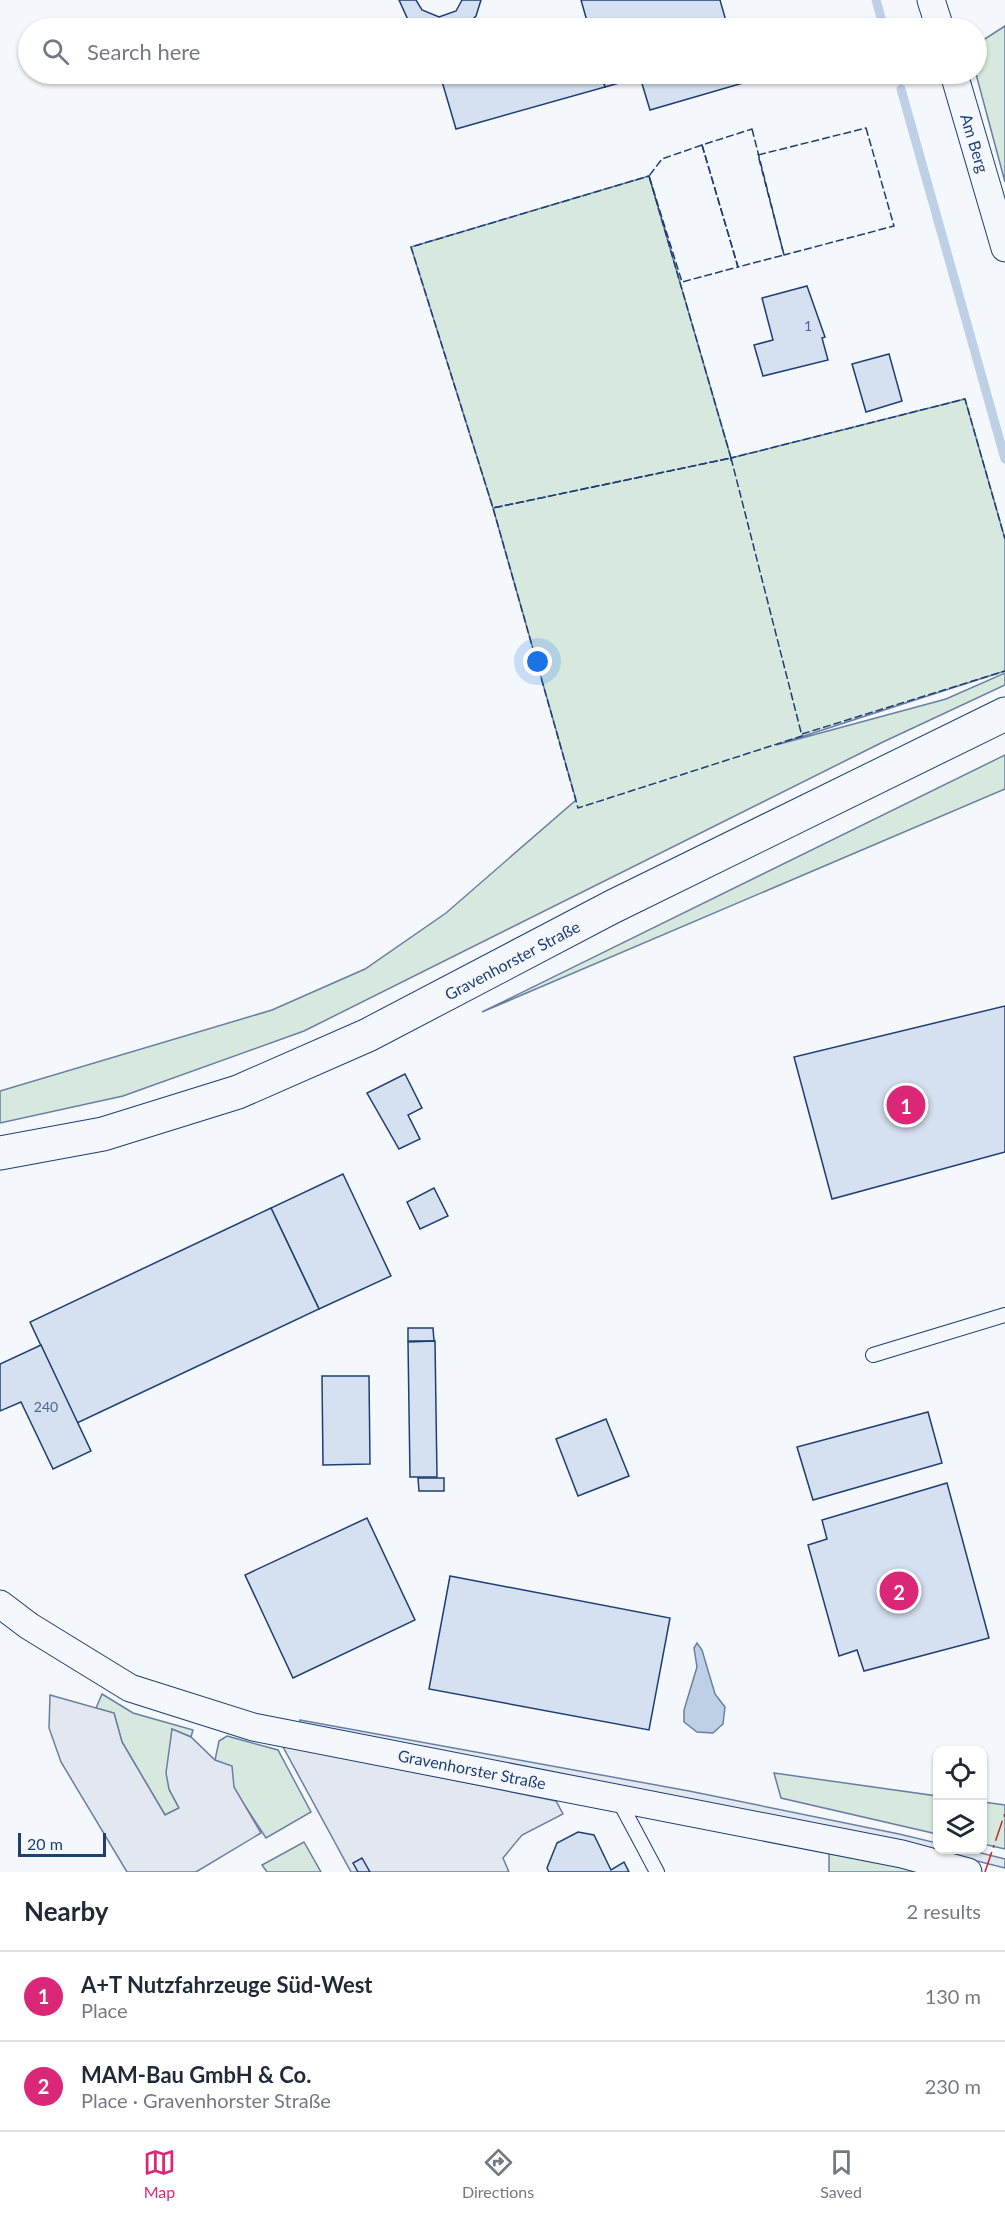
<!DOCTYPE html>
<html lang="en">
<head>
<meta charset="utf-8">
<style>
  :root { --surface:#fff; --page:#f2f2f3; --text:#1f2937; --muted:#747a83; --line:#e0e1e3; --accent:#db2777 }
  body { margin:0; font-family:Lato,sans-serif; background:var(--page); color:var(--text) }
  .controls { position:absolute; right:18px; bottom:18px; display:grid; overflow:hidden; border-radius:12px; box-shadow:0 2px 4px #0004 }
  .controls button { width:54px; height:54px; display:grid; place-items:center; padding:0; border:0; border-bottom:2px solid var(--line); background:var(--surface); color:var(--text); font:30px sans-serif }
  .scale { position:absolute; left:18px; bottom:15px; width:88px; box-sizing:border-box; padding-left:6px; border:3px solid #1d3f73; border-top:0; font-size:16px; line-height:21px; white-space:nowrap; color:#1d3f73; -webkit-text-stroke:4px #f4f7fb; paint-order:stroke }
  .you { position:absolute; left:538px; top:662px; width:21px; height:21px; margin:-15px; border:4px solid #fff; border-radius:50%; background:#1a73e8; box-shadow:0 0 0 9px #1a73e833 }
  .badge { display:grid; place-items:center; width:39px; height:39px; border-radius:50%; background:var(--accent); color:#fff; font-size:20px; font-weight:700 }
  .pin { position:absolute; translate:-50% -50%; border:3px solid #fff; box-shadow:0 2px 6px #0006 }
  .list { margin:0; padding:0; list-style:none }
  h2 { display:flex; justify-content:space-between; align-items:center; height:78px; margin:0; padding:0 24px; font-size:26px }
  h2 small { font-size:20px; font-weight:400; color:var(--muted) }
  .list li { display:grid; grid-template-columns:39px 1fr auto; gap:18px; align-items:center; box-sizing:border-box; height:90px; padding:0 24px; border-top:2px solid var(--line) }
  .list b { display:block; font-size:22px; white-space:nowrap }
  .list p { margin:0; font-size:20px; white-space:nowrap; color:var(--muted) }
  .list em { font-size:20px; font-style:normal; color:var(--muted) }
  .icon { flex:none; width:33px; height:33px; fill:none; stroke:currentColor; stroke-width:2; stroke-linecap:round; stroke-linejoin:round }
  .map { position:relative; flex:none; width:1005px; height:1872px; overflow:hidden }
  .search { position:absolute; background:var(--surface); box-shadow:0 2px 4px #0004; left:18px; right:18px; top:18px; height:66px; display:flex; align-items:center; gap:15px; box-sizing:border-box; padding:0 21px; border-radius:33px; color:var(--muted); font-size:22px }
  .sheet { height:258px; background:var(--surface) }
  nav { display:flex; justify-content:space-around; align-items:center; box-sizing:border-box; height:84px; border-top:2px solid var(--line); background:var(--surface); font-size:16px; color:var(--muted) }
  nav a { display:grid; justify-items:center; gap:3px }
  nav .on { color:var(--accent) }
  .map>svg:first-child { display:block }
  .green { fill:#d7e8df; stroke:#687fa3; stroke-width:1.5 }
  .parking { fill:#e3e8f0; stroke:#687fa3; stroke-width:1.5 }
  .water { fill:#bed0e5; stroke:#687fa3; stroke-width:1.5 }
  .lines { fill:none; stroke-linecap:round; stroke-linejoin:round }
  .stream { stroke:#bed0e5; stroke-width:9 }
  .building { fill:#d5e0f0; stroke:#1d3f73; stroke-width:1.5 }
  .service-casing { stroke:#1d3f73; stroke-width:16 }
  .minor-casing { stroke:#1d3f73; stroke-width:29 }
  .secondary-casing { stroke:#1d3f73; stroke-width:35 }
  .service { stroke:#f4f7fb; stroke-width:14 }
  .minor { stroke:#f4f7fb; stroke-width:27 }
  .secondary { stroke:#f4f7fb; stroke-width:33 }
  .fence { stroke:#1d3f73; stroke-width:1.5; stroke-dasharray:8 3; stroke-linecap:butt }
  .power { stroke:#c62828; stroke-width:1.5; stroke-dasharray:21 4.5 3 4.5; stroke-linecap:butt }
  .labels { text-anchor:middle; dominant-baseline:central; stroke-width:4.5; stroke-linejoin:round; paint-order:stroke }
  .number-label { font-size:14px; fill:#4b6792 }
  .street-label { font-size:16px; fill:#1d3f73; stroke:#f4f7fb }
</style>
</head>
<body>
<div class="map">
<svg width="1005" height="1872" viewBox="0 0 1005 1872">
  <rect width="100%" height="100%" fill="#f4f7fb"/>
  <g class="green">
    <path d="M1005 26V182L976 74 977 44Z"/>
    <path d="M649 176 731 458 965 399 1005 539V671L776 745 946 699 1005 673V685L883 742 304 1031 123 1096 0 1123V1091L272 1010 365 969 446 913 576 800 493 508 411 247Z"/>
    <path d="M1005 755V789L482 1012Z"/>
    <path d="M102 1694 133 1713 193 1730 191 1737 172 1729 169 1789 179 1808 165 1815 122 1742 114 1713 96 1708Z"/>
    <path d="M227 1736 278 1750 311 1812 266 1838 215 1760 219 1741Z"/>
    <path d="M774 1773 937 1796V1834L781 1798Z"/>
    <path d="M983 1802 1005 1805V1849L983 1844Z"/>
    <path d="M304 1842 321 1872H267L262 1865Z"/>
    <path d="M829 1853 950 1872H829Z"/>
  </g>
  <g class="parking">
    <path d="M50 1695 114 1713 122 1742 165 1815 179 1808 169 1789 166 1773 172 1729 191 1737 215 1760 232 1766 234 1787 261 1833 196 1872H127L61 1762 49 1728Z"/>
    <path d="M300 1720 689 1791 899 1834 937 1843 938 1850H969L1005 1859V1868L965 1858 298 1730Z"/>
    <path d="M282 1745 556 1801 563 1814 522 1835 503 1858 509 1872H351Z"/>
  </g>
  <path class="water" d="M697 1643 702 1650 715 1694 725 1707 723 1724 713 1733 697 1732 684 1722V1710L697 1667 694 1648Z"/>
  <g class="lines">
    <g class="stream">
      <path d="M876 0 884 28"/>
      <path d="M901 89 1005 459"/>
    </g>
  </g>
  <g class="building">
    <path d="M399 0H416L422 10 439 17 456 11 462 0H481L476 16 463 28H417L409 22Z"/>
    <path d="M581 0H720L728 28H589Z"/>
    <path d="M457 74H602L605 87 456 129 441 78Z"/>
    <path d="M602 74H741L743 83 650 110 640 77 605 87Z"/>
    <path d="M807 286 825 337 822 338 828 360 763 376 754 345 773 340 762 298Z"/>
    <path d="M889 354 902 401 866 412 852 364Z"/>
    <path d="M1005 1006V1152L832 1199 794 1057Z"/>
    <path d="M405 1074 422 1108 408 1115 420 1139 399 1149 367 1093Z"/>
    <path d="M343 1174 391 1276 319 1309 271 1208Z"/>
    <path d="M434 1188 448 1216 420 1229 407 1202Z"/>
    <path d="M271 1208 319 1309 77 1423 30 1322Z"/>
    <path d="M408 1328H433L434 1341H408Z"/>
    <path d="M435 1341 437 1477H410L408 1342Z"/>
    <path d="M41 1345 91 1451 53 1469 21 1402 0 1411V1364Z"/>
    <path d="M322 1376H369L370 1464 323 1465Z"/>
    <path d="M928 1412 942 1463 813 1500 797 1447Z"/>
    <path d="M606 1419 629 1476 578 1496 556 1439Z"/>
    <path d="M418 1478H444V1491H419Z"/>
    <path d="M947 1483 989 1638 864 1671 857 1650 839 1656 808 1545 827 1539 822 1520Z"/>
    <path d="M367 1518 415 1620 293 1678 245 1575Z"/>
    <path d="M450 1576 670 1618 649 1730 429 1689Z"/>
    <path d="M578 1832 594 1835 611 1870 624 1862 629 1872H549L547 1868 557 1843Z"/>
    <path d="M362 1858 370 1872H358L353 1863Z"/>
  </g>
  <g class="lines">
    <defs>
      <g id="service">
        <path d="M873 1355 1005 1315"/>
        <path d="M617 1797 657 1872"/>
      </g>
      <g id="minor">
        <path d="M931 0 940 28"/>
        <path d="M954 74 1005 248"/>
        <path d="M0 1604 29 1626 130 1688 253 1727 902 1854 968 1872"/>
      </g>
      <path id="secondary" d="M0 1153 103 1134 238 1092 368 1035 612 907 1005 714"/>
    </defs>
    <use href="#service" class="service-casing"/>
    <use href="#minor" class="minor-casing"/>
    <use href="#secondary" class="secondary-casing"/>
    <use href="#service" class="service"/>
    <use href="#minor" class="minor"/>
    <use href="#secondary" class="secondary"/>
    <g class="fence">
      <path d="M866 128 894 226 784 255 758 155Z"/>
      <path d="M752 129 784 255 738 267 702 145Z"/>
      <path d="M702 145 738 267 682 282 649 176 662 159Z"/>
      <path d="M649 176 731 458 493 508 411 247Z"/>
      <path d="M731 458 802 736 578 808 493 508Z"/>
      <path d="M731 461V458L965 399 1005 539"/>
      <path d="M802 734 1005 671"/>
    </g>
    <path class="power" d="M985 1872 1005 1813"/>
  </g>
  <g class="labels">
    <g class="number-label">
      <text x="808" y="325">1</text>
      <text x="46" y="1406">240</text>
    </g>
    <g class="street-label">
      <text transform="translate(975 143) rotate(73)">Am Berg</text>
      <text transform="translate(512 960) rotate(-28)">Gravenhorster Straße</text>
      <text transform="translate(472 1769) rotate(11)">Gravenhorster Straße</text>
    </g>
  </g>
</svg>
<div class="controls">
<button><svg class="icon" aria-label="locate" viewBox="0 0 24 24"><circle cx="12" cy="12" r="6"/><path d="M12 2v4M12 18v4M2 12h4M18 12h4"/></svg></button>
<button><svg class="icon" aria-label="layers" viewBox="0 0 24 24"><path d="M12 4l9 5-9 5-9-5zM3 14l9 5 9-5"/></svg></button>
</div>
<div class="scale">20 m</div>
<div class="you"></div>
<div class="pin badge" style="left:906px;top:1105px">1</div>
<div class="pin badge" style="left:899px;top:1591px">2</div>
<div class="search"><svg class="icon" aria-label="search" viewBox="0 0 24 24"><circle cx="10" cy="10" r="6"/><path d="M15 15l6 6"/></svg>Search here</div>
</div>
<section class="sheet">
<h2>Nearby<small>2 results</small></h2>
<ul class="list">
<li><span class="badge">1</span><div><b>A+T Nutzfahrzeuge Süd-West</b><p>Place</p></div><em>130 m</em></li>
<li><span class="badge">2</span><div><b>MAM-Bau GmbH &amp; Co.</b><p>Place · Gravenhorster Straße</p></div><em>230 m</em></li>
</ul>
</section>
<nav>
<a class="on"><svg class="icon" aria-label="map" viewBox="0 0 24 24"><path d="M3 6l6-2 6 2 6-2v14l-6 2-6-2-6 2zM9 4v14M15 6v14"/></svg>Map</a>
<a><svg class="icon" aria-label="directions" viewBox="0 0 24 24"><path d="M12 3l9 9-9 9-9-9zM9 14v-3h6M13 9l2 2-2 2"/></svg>Directions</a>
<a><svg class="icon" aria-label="saved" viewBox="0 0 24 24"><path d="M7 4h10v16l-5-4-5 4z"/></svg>Saved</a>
</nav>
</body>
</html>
